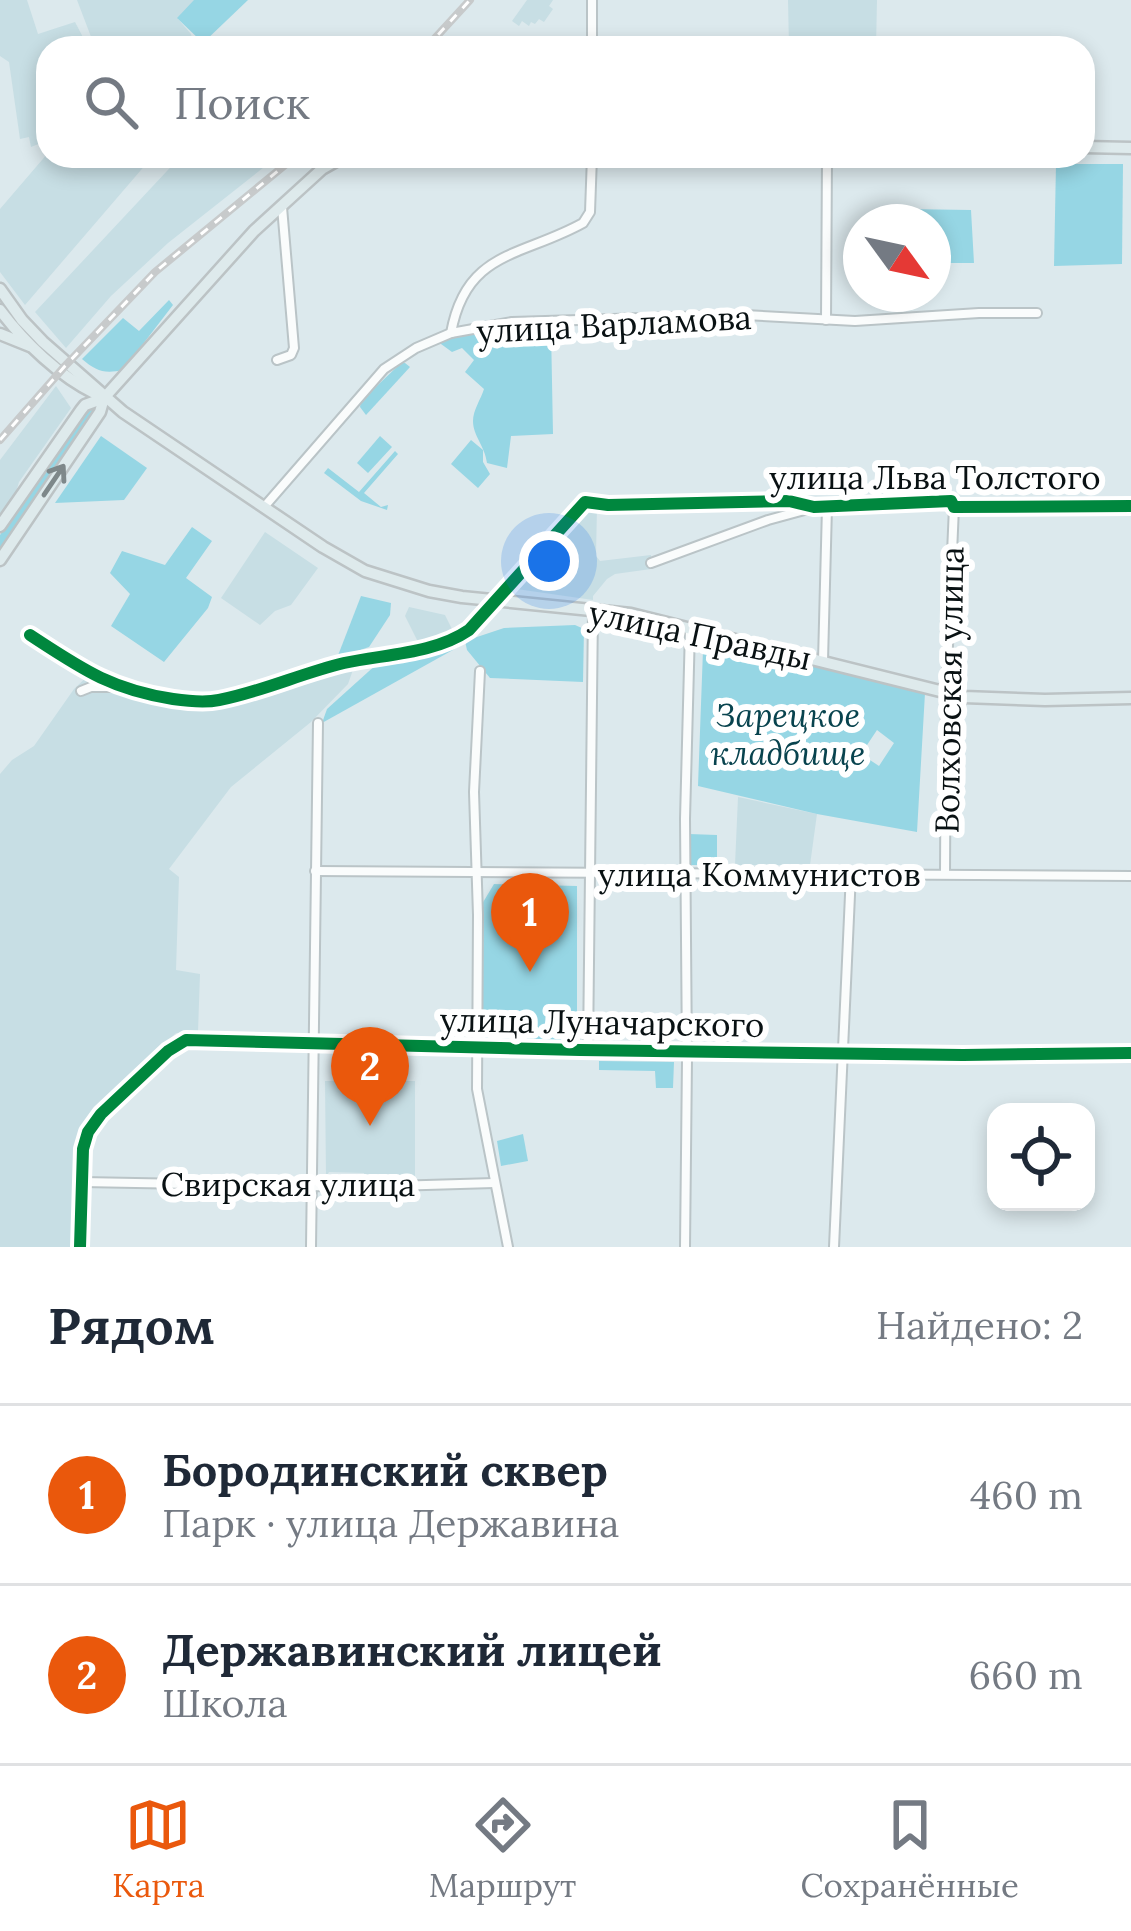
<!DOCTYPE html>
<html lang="ru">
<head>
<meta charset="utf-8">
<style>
  :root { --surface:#fff; --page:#f6f6f7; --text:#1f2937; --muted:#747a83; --line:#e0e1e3; --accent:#ea580c }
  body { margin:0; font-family:Lora,serif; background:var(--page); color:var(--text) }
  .controls { position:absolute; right:36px; bottom:36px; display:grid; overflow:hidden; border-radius:24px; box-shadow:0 6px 18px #0003 }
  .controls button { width:108px; height:108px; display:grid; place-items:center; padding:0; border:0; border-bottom:3px solid var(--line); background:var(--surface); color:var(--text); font:60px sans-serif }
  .compass { position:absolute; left:843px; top:204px; width:108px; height:108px; border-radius:50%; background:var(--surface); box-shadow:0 6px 18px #0003; rotate:123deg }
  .you { position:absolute; left:549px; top:561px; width:42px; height:42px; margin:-30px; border:9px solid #fff; border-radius:50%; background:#1a73e8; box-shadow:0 0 0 18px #1a73e833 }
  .badge { display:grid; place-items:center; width:78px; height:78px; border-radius:50%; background:var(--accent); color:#fff; font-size:39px; font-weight:700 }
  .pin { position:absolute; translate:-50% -99px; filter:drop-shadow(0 3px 6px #0008) }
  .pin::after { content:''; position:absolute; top:63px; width:42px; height:36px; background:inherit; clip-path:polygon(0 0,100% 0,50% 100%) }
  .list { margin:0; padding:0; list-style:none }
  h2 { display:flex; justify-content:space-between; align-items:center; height:156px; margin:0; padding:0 48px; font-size:51px }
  h2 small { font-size:39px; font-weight:400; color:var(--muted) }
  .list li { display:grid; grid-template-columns:78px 1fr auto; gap:36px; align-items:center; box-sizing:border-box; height:180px; padding:0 48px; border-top:3px solid var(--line) }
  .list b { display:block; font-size:45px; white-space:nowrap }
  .list p { margin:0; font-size:39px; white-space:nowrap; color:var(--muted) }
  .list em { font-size:39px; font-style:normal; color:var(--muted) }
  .icon { flex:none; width:66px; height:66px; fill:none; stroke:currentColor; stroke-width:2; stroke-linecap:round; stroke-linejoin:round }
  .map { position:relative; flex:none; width:1131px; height:1247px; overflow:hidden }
  .search { position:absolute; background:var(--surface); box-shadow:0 6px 18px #0003; left:36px; right:36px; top:36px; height:132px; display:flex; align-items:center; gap:30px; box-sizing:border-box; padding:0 42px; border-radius:36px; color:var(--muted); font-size:45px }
  .sheet { height:516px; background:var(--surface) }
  nav { display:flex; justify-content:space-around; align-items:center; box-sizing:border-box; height:168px; border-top:3px solid var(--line); background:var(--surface); font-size:33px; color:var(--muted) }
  nav a { display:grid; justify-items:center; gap:6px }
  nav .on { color:var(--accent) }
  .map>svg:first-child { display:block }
  .built { fill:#c7dee4 }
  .green { fill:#96d6e4; fill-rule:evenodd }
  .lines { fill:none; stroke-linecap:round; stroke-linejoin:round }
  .minor-casing { stroke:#bac4c7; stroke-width:12 }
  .major-casing { stroke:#bcc3c5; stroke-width:15 }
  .minor { stroke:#fafcfc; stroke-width:8 }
  .major { stroke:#deeaec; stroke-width:10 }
  .rail-casing { stroke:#c7cacb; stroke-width:8 }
  .rail { stroke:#fff; stroke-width:3; stroke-dasharray:9; stroke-linecap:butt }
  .cycleway-casing { stroke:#fff; stroke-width:20 }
  .cycleway { stroke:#00873e; stroke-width:12 }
  .oneway { stroke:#7e888a }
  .labels { text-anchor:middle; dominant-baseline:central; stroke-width:12; stroke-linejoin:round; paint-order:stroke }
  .street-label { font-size:33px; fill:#091113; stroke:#fff }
  .park-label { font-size:33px; font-style:italic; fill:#08434e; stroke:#fff }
</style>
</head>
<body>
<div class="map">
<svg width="1131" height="1247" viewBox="0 0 1131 1247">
  <rect width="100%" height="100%" fill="#dce9ed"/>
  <g class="built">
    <path d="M0 0H27L38 34 75 22 86 43V48H48V140L31 147 29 137 20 139 9 62 0 56Z"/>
    <path d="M77 0H195L178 19 191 34 194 48H90L93 42Z"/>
    <path d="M527 0H553L549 6 553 9 544 22 539 19 535 24 531 22 529 26 522 21 519 26 512 21Z"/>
    <path d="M788 0H877L876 48H789Z"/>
    <path d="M48 153V156H153L25 305 0 272V209Z"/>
    <path d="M181 156H278L168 243 111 296 66 348 35 312Z"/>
    <path d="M56 386 71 408 19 482 16 492 0 515V460Z"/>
    <path d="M576 504 584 508 597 507 596 556 600 561 651 555V569L615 574 607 579 593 596V600L496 586 539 540 562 522Z"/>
    <path d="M265 532 318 568 291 605 275 611 260 625 221 598Z"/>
    <path d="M409 607 445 615 454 633 418 642 405 616Z"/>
    <path d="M337 658 354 667 348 684 311 722 231 787 169 869 179 877 176 970 200 974 198 1032 176 1033 103 1103 85 1128 78 1150 74 1247H0V774L12 760 34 746 74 689 93 671 118 680 149 687 215 695Z"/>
    <path d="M738 797 817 814 810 865H735Z"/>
    <path d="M325 1081H415V1177H365L364 1173 329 1172 326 1177Z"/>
  </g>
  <g class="green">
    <path d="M194 0H248L203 43 177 18Z"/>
    <path d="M1056 164H1123L1122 264 1054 266Z"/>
    <path d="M904 209 971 210 974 263H933V222H904Z"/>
    <path d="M169 300 173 305 123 370C104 374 96 371 82 359L123 318 139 331Z"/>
    <path d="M551 329 553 434 511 436 507 468 487 463C485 446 473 436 473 421 473 410 481 399 484 389L465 372 474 360 462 348 452 352 441 344V339L500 330Z"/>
    <path d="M401 363H405L410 367 366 415 360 407 361 401Z"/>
    <path d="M95 406V413L0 552V535L88 407Z"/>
    <path d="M101 436 147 468 124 500 55 503Z"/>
    <path d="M380 436 392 447 368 473 357 463Z"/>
    <path d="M471 440 483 450V462L490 474 478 488 451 464Z"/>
    <path d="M395 451 398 454 364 493 381 507 388 505 387 510 361 501 324 473 328 468 359 492Z"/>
    <path d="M192 527 212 541 186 578 212 597 208 608 164 662 111 626 130 594 110 573 122 551 165 565Z"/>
    <path d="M361 596 391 603 390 615 369 647 337 658Z"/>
    <path d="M575 625 584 629 583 682 490 678 467 650 465 641 504 628Z"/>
    <path d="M460 646 322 723 327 709 378 663Z"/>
    <path d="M707 647 766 655 925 693 917 832 817 814 698 786 703 650ZM877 730 894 743 879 766 861 754Z"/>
    <path d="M689 834 717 835V865H691Z"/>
    <path d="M494 884 577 886V1042L483 1041 482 904Z"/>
    <path d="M599 1061 674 1062 673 1088H656L655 1071 599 1070Z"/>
    <path d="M523 1134 528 1161 501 1166 497 1141Z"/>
  </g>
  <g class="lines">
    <defs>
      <g id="minor">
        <path d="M592 48V0"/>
        <path d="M826 320 827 156"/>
        <path d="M451 333C466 250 522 257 583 223L590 212 592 156"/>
        <path d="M277 360 291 355 294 348 282 207"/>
        <path d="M264 507 384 369 416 348 451 333 512 322 745 315 855 321 979 313H1037"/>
        <path d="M651 563 768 520 812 508"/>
        <path d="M30 635C82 669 110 689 173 699 187 701 204 703 219 700 261 692 302 673 344 663 385 654 434 654 469 630L585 502 608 505 789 501 814 507 951 501 954 507 1131 506"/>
        <path d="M823 661 827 507"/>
        <path d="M480 671 474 792 478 915 477 1089 508 1247"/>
        <path d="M81 691 91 687H111"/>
        <path d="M315 871 1131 876"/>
        <path d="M945 874 946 692 954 507"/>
        <path d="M588 1050 593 610"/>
        <path d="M82 1182 358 1187 494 1183"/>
        <path d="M80 1247 83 1149 88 1132 101 1114 168 1051 186 1040 580 1050 963 1055 1131 1053"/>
        <path d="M311 1247 318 723"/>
        <path d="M685 1247 687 1059 685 819 690 629"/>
        <path d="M834 1247 851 873"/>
      </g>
      <g id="major">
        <path d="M1083 147 1131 148"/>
        <path d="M0 289 22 320 43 342 123 412 323 547 365 571 429 591 462 597 631 614 964 697 1045 700 1131 698"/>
        <path d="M0 310C25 343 59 376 96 394"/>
        <path d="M0 334 30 346"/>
        <path d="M0 526 81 410 85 405 104 398"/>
        <path d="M0 560 100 412 104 398 254 231 322 169 345 156"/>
      </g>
    </defs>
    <use href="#minor" class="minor-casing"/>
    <use href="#major" class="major-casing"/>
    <use href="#minor" class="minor"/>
    <use href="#major" class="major"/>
    <defs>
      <g id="rail">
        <path d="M426 48 470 0"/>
        <path d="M0 440 65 366 155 272 296 156"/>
      </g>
    </defs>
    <use href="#rail" class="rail-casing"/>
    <use href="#rail" class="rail"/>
    <defs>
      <g id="cycleway">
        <path d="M30 635C82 669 110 689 173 699 187 701 204 703 219 700 261 692 302 673 344 663 385 654 434 654 469 630L585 502 608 505 789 501 814 507 951 501 954 507 1131 506"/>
        <path d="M80 1247 83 1149 88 1132 101 1114 168 1051 186 1040 580 1050 963 1055 1131 1053"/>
      </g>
    </defs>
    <use href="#cycleway" class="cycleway-casing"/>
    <use href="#cycleway" class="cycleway"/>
  </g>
  <defs><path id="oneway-shaft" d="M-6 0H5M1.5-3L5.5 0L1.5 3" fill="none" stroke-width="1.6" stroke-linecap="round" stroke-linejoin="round" transform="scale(3)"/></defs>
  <use class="oneway" href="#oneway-shaft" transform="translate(54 480) rotate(-56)"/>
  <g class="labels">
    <g class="street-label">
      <text transform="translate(614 324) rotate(-3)">улица Варламова</text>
      <text x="935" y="477">улица Льва Толстого</text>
      <text transform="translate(700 635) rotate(12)">улица Правды</text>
      <text transform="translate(949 690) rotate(-89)">Волховская улица</text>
      <text x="759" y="874">улица Коммунистов</text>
      <text transform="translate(602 1022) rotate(1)">улица Луначарского</text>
      <text x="288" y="1184">Свирская улица</text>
    </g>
    <g class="park-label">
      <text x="788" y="715">Зарецкое<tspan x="788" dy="38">кладбище</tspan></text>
    </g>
  </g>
</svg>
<div class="controls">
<button><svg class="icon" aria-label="locate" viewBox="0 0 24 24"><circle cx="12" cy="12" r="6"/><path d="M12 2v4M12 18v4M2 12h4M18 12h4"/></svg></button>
</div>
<svg class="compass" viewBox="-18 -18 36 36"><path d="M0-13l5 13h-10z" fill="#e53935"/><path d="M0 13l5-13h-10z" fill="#747a83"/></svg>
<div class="you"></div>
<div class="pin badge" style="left:530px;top:972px">1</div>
<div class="pin badge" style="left:370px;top:1126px">2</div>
<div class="search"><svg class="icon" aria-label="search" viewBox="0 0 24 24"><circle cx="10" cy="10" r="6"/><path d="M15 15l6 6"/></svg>Поиск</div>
</div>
<section class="sheet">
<h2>Рядом<small>Найдено: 2</small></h2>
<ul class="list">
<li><span class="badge">1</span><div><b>Бородинский сквер</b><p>Парк · улица Державина</p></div><em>460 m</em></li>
<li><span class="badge">2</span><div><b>Державинский лицей</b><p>Школа</p></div><em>660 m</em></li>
</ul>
</section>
<nav>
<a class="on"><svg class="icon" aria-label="map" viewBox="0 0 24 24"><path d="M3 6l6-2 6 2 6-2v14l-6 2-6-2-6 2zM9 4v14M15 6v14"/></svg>Карта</a>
<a><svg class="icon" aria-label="directions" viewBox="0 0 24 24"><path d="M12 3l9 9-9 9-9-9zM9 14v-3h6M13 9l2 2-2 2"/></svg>Маршрут</a>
<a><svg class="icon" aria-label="saved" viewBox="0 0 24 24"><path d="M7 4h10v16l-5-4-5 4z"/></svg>Сохранённые</a>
</nav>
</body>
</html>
